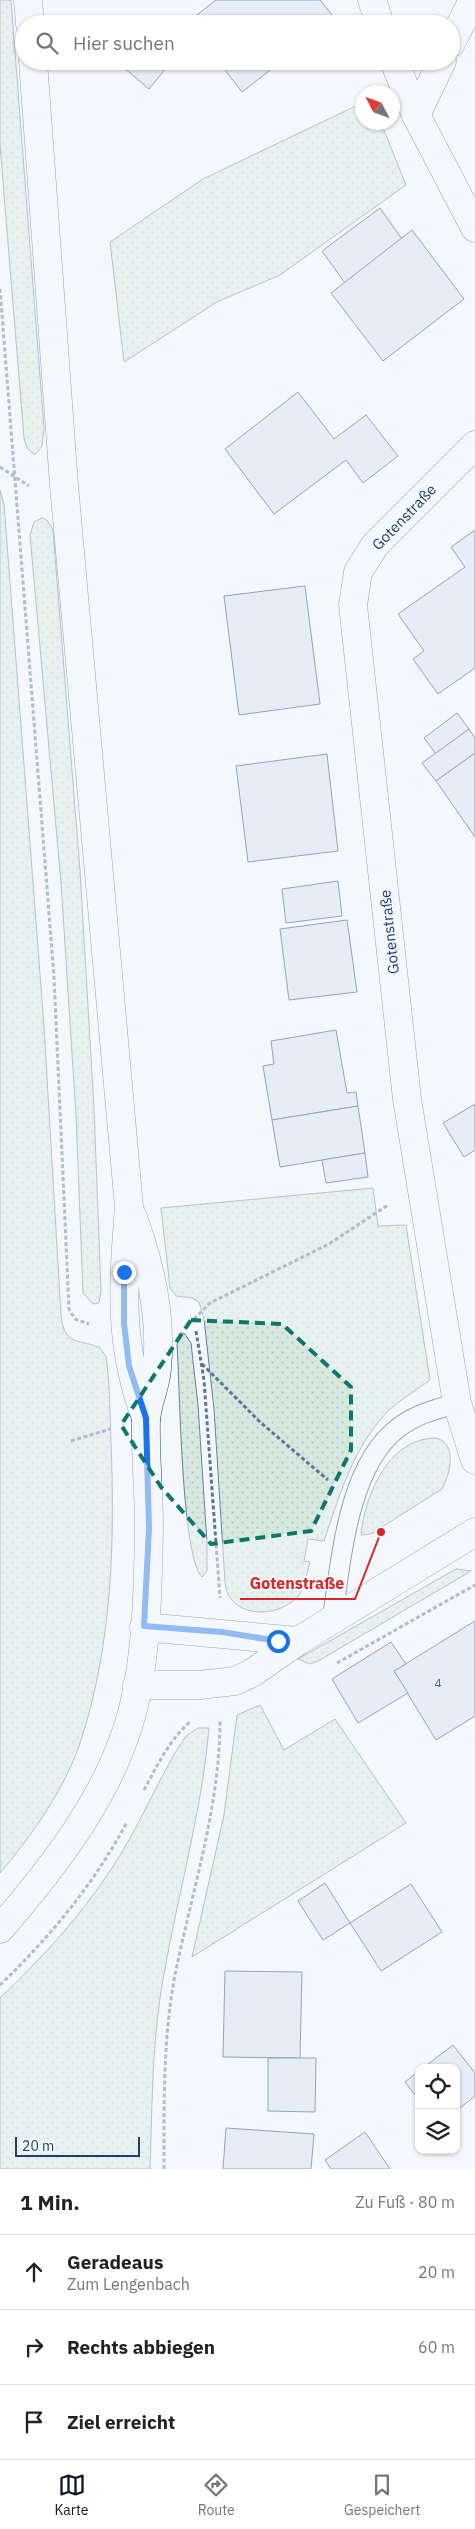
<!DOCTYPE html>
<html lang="de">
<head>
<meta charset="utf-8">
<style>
  :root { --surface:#fff; --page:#f6f6f6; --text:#222; --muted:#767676; --line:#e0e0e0; --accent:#111827 }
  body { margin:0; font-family:"IBM Plex Sans",sans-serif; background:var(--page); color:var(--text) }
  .controls { position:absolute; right:15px; bottom:15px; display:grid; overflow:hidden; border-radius:10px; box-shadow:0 1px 4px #0004 }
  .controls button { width:45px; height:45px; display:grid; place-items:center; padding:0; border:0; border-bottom:1px solid var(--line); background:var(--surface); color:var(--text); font:25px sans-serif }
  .compass { position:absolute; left:355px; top:85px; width:45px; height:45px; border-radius:50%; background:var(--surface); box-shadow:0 1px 4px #0004; rotate:311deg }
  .scale { position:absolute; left:15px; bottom:12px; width:125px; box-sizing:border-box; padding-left:5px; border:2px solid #1d3f73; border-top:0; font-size:14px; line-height:18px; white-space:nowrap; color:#1d3f73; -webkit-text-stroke:4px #f4f7fb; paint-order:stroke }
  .stop { position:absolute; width:15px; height:15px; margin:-11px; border:4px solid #1a73e8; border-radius:50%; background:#fff }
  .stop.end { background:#1a73e8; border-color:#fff; box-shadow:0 1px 5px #0008 }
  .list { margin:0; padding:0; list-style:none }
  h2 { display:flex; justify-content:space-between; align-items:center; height:65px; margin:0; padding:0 20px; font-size:21px }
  h2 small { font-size:16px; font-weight:400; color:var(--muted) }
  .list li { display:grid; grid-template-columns:32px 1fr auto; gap:15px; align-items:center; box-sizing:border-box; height:75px; padding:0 20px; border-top:1px solid var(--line) }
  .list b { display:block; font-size:19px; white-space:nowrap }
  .list p { margin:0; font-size:16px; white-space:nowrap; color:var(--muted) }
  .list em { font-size:16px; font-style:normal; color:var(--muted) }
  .icon { flex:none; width:28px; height:28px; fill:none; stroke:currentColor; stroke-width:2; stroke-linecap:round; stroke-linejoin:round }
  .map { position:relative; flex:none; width:475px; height:2169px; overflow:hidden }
  .search { position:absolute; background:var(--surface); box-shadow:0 1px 4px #0004; left:15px; right:15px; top:15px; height:55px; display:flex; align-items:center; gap:12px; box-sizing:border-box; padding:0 18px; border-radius:28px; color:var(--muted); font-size:19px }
  .sheet { height:290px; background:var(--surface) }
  nav { display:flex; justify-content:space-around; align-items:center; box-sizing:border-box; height:70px; border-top:1px solid var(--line); background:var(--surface); font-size:14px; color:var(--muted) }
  nav a { display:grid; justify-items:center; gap:2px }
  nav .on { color:var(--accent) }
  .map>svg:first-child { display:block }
  .grass { fill:url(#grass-dots); stroke:#687fa3 }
  .building { fill:#d5e0f0; stroke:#1d3f73 }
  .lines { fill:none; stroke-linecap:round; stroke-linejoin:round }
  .service-casing { stroke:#1d3f73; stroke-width:21 }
  .minor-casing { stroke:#1d3f73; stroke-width:29 }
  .secondary-casing { stroke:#1d3f73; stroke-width:29 }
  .path { stroke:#5e769c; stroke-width:3; stroke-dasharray:4 2.5; stroke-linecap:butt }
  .service { stroke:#f4f7fb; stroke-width:19 }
  .minor { stroke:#f4f7fb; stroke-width:28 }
  .secondary { stroke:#f4f7fb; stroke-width:28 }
  .route { stroke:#1a73e8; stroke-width:6 }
  .marked { fill:none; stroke:#0f766e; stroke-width:4; stroke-dasharray:10 6; stroke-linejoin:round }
  .labels { text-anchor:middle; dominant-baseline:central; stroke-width:4; stroke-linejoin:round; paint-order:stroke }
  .number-label { font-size:12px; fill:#4b6792 }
  .street-label { font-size:15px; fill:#1d3f73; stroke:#f4f7fb }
  .leader { fill:none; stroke:#d62828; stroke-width:2 }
  .callout-dot { fill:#d62828; stroke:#f4f7fb; stroke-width:2 }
  .callout-label { font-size:16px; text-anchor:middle; font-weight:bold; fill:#d62828; stroke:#f4f7fb; stroke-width:4; stroke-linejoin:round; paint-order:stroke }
</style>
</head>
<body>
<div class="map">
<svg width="475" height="2169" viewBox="0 0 475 2169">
  <defs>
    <pattern id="grass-dots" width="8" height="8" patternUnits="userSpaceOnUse" patternTransform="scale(1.25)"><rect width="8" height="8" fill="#d7e8df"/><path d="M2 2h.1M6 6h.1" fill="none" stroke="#b8c8c3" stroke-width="1.8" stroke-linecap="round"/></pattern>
  </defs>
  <rect width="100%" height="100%" fill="#f4f7fb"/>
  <g class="grass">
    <path d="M0 0H11L44 428 42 446 35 455 27 448 24 438 0 145Z"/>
    <path d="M362 103V122L381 123 406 185 280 275 217 302 124 362 110 242 203 179Z"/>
    <path d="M0 490 4 504 44 1026 61 1315C64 1345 76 1339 99 1347L106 1356C110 1385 110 1414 111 1443 115 1541 112 1643 82 1737 67 1786 33 1834 0 1873Z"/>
    <path d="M42 518 47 520 53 530 80 871 94 1108 101 1291 99 1303 93 1304 83 1293 76 1115 61 883 30 535 34 522Z"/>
    <path d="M373 1188 378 1226 406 1225 430 1380C417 1390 401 1399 389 1410 353 1447 340 1494 324 1541L308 1539 304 1561 310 1562C307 1572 305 1587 299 1595 284 1614 248 1619 232 1600 227 1595 226 1589 225 1582L214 1409 204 1319 199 1302 192 1298 176 1296 170 1288 161 1208Z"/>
    <path d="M184 1333 191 1343 198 1405 207 1543V1571L202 1577C181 1557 180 1384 177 1345L179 1334Z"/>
    <path d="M436 1438C458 1444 450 1474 442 1489L371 1534 362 1535 361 1533C366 1493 389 1438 436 1438Z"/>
    <path d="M456 1569 471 1571 320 1660 310 1664 298 1659Z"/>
    <path d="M260 1705 284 1750 335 1719 406 1823 192 1957 224 1815 237 1715Z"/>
    <path d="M198 1728H209C201 1819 174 1907 160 1998 152 2054 152 2112 150 2169H0V1998C41 1959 79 1918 110 1871 135 1834 153 1791 175 1753L186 1736Z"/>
  </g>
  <g class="building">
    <path d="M216 0H320L336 20 331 24H189L188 22Z"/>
    <path d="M116 61H172L149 89Z"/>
    <path d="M218 61H282L242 92Z"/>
    <path d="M380 208 402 239 345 283 322 251Z"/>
    <path d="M412 230 464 299 383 361 331 293Z"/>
    <path d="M298 392 334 439 366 415 398 456 363 483 346 460 274 514 225 449Z"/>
    <path d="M475 530V668L438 694 413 659 424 651 398 614 465 567 451 547Z"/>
    <path d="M305 586 320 704 239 715 224 596Z"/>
    <path d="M457 713 469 729 436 754 424 738Z"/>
    <path d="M469 729 475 738V753L436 781 422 763Z"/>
    <path d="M475 753V837L436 781Z"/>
    <path d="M327 754 338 851 248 862 236 766Z"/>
    <path d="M338 881 342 916 286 923 282 889Z"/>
    <path d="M347 920 357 992 289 1000 280 929Z"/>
    <path d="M336 1030 347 1093 356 1092 358 1106 272 1120 263 1066 274 1064 271 1041Z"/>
    <path d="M475 1104V1150L464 1157 443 1123Z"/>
    <path d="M358 1106 365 1153 280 1167 272 1120Z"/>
    <path d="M365 1153 368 1177 326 1183 322 1160Z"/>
    <path d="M475 1621V1716L436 1740 394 1671Z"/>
    <path d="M391 1642 406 1664 394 1671 408 1693 358 1723 332 1679Z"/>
    <path d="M325 1883 350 1923 323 1940 298 1901Z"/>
    <path d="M411 1884 442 1932 381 1971 350 1923Z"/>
    <path d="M225 1971 302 1972 300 2058 223 2057Z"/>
    <path d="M453 2045 475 2073V2096L456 2111V2068H423Z"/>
    <path d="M268 2058H316L315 2112 268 2111Z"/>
    <path d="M419 2071V2100L405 2082Z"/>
    <path d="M226 2128 314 2134 311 2169H223Z"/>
    <path d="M365 2132 390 2169H331L325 2160Z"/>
  </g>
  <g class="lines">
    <defs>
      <path id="service" d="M332 1621C341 1562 347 1467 398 1428 416 1414 437 1409 457 1403"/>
      <g id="minor">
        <path d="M372 0 380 24"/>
        <path d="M451 43 473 0"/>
        <path d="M394 61 416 115 475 228"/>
        <path d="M416 115 442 61"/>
        <path d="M475 445 375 545 358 572 353 605 407 1099 457 1403 475 1460"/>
        <path d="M144 1627 298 1641"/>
        <path d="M137 1685H200L235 1681 252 1673 298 1641 475 1532"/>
      </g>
      <g id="secondary">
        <path d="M28 0 30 24"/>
        <path d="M33 61 64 485 129 1207C123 1283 118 1345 146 1418"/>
        <path d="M0 1929C55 1865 110 1795 132 1713 147 1655 148 1586 149 1527 149 1491 145 1456 146 1420 147 1403 156 1386 157 1368 162 1317 150 1263 132 1215"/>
      </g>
    </defs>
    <use href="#service" class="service-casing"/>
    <use href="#minor" class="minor-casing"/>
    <use href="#secondary" class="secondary-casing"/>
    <g class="path">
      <path d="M0 289 54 977 69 1309 75 1319 89 1324"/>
      <path d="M0 467 29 486"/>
      <path d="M194 1319 210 1303 329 1244 388 1205"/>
      <path d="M196 1331 204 1380 220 1598"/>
      <path d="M202 1364 260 1422 328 1480"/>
      <path d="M71 1441 110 1429"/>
      <path d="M337 1663 475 1585"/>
      <path d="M144 1790C157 1766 169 1740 190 1722"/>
      <path d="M0 1985C50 1937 94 1884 127 1822"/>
      <path d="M164 2169C164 2106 163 2042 174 1980 191 1894 220 1808 220 1720"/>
    </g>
    <use href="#service" class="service"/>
    <use href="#minor" class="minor"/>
    <use href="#secondary" class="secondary"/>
  </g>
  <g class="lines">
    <path class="route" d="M124 1272V1323L129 1366 146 1418 149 1528 144 1626 222 1632 278 1641"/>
  </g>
  <path d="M0 0H475V2169H0ZM191 1320 282 1324 351 1387V1450L311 1531 211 1544 161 1487 121 1425Z" fill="#f4f7fb" fill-opacity=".55" fill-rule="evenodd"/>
  <path class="marked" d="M191 1320 282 1324 351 1387V1450L311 1531 211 1544 161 1487 121 1425Z"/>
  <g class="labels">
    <g class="number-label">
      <text x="438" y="1682">4</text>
    </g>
    <g class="street-label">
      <text transform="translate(404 517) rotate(-46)">Gotenstraße</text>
      <text transform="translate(389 932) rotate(-96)">Gotenstraße</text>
    </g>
  </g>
  <path class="leader" d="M381 1532L355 1599H240"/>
  <circle class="callout-dot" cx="381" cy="1532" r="5"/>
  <g class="callout-label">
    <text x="297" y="1589">Gotenstraße</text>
  </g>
</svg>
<div class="controls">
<button><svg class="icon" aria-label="locate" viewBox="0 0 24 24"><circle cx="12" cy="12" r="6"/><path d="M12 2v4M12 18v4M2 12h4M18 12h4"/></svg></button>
<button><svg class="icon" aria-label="layers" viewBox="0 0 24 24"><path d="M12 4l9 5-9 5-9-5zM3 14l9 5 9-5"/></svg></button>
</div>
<svg class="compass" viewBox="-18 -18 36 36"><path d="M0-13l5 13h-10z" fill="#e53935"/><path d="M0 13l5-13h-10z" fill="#767676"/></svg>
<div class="scale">20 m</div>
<div class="stop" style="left:278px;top:1641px"></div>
<div class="stop end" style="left:124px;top:1272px"></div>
<div class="search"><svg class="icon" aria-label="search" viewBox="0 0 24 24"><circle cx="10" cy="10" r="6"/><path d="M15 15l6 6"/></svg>Hier suchen</div>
</div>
<section class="sheet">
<h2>1 Min.<small>Zu Fuß · 80 m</small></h2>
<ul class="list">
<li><svg class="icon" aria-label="ahead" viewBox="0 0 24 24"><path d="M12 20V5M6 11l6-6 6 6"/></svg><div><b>Geradeaus</b><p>Zum Lengenbach</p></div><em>20 m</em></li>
<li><svg class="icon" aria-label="right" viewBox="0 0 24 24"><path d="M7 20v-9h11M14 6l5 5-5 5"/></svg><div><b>Rechts abbiegen</b></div><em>60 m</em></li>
<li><svg class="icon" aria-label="arrive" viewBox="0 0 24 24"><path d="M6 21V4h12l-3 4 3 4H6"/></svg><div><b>Ziel erreicht</b></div></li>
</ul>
</section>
<nav>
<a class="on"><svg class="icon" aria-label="map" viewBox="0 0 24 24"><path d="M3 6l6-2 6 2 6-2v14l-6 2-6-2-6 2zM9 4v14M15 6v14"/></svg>Karte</a>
<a><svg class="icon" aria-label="directions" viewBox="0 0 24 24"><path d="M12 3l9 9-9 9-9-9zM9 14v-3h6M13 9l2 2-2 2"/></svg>Route</a>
<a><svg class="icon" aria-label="saved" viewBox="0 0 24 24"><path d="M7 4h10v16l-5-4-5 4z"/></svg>Gespeichert</a>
</nav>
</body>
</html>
